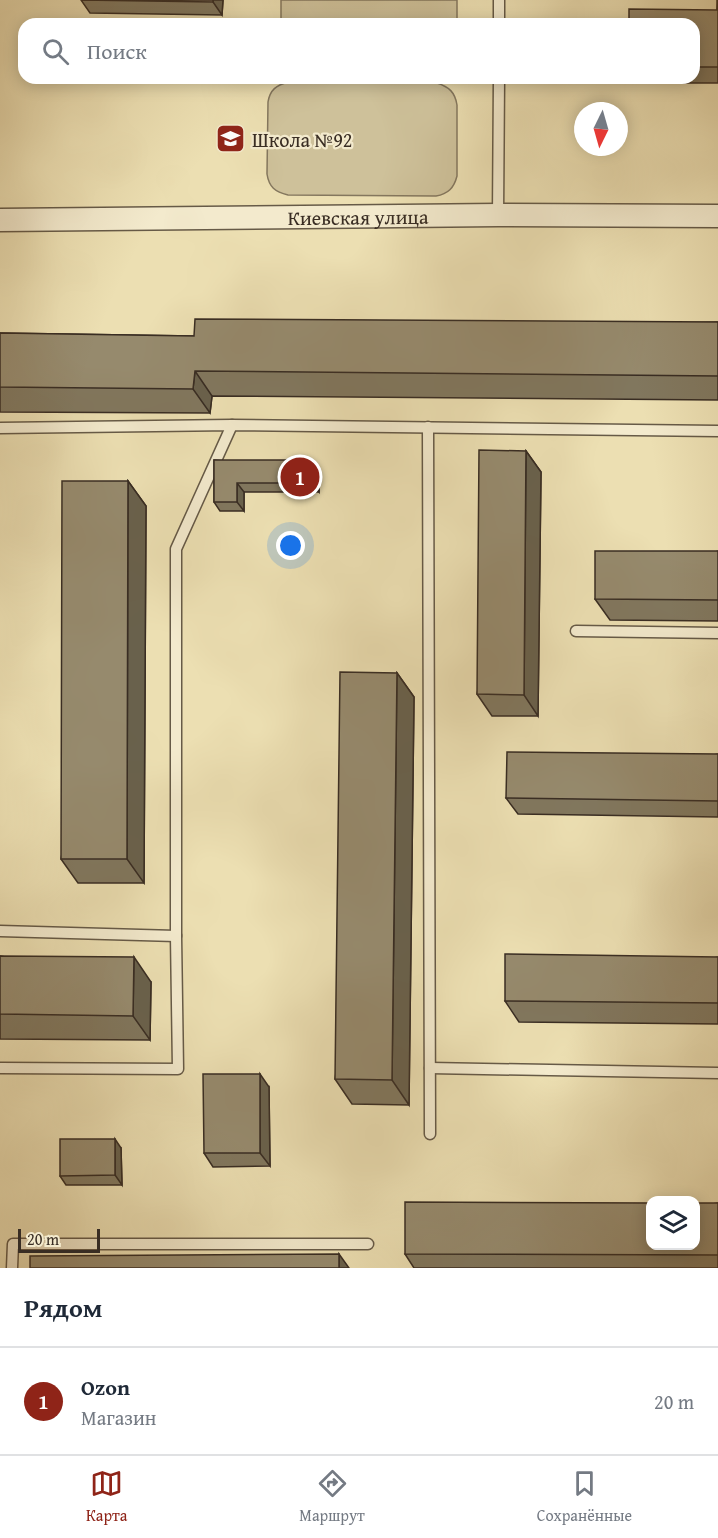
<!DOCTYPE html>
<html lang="ru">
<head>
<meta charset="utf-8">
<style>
  :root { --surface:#fff; --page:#f2f2f3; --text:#1f2937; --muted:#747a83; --line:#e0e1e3; --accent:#8f2418 }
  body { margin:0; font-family:"Gentium Book Plus",serif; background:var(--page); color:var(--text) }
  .controls { position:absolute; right:18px; bottom:18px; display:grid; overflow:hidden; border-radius:12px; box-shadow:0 3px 15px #0003 }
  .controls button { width:54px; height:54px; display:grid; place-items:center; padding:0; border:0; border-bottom:2px solid var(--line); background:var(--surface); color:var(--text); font:30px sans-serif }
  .compass { position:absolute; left:574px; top:102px; width:54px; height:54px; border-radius:50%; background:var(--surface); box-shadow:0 3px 15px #0003; rotate:185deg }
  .scale { position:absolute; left:18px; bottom:15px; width:82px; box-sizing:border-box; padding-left:6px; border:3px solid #392d23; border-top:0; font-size:16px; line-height:21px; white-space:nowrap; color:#392d23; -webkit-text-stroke:4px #f3eacd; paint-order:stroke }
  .you { position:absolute; left:291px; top:546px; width:21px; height:21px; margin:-15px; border:4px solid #fff; border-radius:50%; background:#1a73e8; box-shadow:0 0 0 9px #1a73e833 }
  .badge { display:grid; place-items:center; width:39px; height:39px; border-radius:50%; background:var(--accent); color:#fff; font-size:20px; font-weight:700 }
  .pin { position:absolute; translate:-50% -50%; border:3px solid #fff; box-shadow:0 2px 6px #0006 }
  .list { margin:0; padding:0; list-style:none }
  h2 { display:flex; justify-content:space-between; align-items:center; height:78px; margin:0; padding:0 24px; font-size:26px }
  h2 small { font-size:20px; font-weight:400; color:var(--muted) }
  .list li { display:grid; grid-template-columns:39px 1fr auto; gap:18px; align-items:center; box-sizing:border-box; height:108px; padding:0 24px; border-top:2px solid var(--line) }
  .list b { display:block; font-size:22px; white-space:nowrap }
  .list p { margin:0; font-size:20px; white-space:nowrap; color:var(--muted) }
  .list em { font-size:20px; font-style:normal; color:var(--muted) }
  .icon { flex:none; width:33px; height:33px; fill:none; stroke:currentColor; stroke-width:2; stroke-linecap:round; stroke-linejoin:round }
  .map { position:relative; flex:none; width:718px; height:1268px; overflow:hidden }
  .search { position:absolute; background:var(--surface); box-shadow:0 3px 15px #0003; left:18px; right:18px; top:18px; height:66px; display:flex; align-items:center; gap:15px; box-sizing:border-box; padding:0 21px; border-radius:18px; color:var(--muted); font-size:22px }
  .sheet { height:186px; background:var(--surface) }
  nav { display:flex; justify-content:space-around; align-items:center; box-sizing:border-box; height:84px; border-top:2px solid var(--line); background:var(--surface); font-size:16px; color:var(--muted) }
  nav a { display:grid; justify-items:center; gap:3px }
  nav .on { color:var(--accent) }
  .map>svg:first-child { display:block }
  .park { fill:#cec19a; stroke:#84775e; stroke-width:1.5 }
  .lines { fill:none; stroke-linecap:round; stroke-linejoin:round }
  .service-casing { stroke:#665a47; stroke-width:13 }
  .minor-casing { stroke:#665a47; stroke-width:25 }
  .service { stroke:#f3eacd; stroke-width:10 }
  .minor { stroke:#f3eacd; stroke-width:22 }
  .wall { fill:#81775e; stroke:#392d23; stroke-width:1.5 }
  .shaded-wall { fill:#69614c; stroke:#392d23; stroke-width:1.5 }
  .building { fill:#968a6d; stroke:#392d23; stroke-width:1.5 }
  .labels { text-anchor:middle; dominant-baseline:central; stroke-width:4.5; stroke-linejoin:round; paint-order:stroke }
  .poi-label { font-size:20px; fill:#392d23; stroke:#f3eacd; text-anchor:start }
  .street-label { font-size:20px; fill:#392d23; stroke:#f3eacd }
</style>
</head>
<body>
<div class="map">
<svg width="718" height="1268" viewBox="0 0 718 1268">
  <rect width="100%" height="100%" fill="#ecdfb2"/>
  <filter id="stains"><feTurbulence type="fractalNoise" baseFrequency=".00333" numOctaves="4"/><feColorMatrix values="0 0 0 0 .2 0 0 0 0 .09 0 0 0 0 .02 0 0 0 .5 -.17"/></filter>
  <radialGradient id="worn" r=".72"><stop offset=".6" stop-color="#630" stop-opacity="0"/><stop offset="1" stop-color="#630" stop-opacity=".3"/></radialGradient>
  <g class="park">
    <rect x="281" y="0" width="176" height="24"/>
    <path d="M289 82 437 83C449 87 455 92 457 105V176C454 188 448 194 436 196L288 195C275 192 269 187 267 174L268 102C270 90 276 85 289 82Z"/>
  </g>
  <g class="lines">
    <defs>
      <g id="service">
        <path d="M499 24V0"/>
        <path d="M498 215 499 78"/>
        <path d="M428 427 430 1134"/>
        <path d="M0 428 232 425 718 431"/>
        <path d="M576 631 718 633"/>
        <path d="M0 931 176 936"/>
        <path d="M0 1068 178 1069 176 936V549L232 425"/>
        <path d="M430 1068 718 1073"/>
        <path d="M12 1268 13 1244H368"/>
      </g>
      <g id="minor">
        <path id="s1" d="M0 220 498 215 718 216"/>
      </g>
    </defs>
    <use href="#service" class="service-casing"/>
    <use href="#minor" class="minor-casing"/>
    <use href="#service" class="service"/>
    <use href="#minor" class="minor"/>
  </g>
  <g class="wall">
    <path d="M81 0H223L222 15 90 13Z"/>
    <path d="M718 0V83H641L637 78H694V24L717 10Z"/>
    <path d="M718 322V400L212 396 210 413 0 412V333L194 336Z"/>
    <path d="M526 451 541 472 538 716H492L477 694Z"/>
    <path d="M214 460 319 469V492H244V511H220L214 502Z"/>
    <path d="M128 481 146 506 144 883H78L61 859Z"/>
    <path d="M718 551V621L610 620 595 599Z"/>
    <path d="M397 673 414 697 409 1105 352 1104 335 1079Z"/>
    <path d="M718 754V817L518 814 506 798Z"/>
    <path d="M0 956 151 982 150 1040 0 1039Z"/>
    <path d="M718 957V1024L519 1022 505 1001Z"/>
    <path d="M269 1087 270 1166 213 1167 204 1153Z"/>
    <path d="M121 1148 122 1185H66L60 1176Z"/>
    <path d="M718 1203V1268H414L405 1254Z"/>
  </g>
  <g class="shaded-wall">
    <path d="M213 0H223L222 15 213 2Z"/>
    <path d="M195 371 212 396 210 413 193 389Z"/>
    <path d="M526 451 541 472 538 716 524 695Z"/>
    <path d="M312 460 319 469V492L312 483Z"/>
    <path d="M128 481 146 506 144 883 127 859Z"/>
    <path d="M237 483 244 492V511L237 502Z"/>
    <path d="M397 673 414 697 409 1105 392 1080Z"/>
    <path d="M134 957 151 982 150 1040 133 1016Z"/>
    <path d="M260 1074 269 1087 270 1166 260 1153Z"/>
    <path d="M115 1139 121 1148 122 1185 115 1175Z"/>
    <path d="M339 1254 349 1268H339Z"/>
  </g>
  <g class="building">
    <path d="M81 0H213V2Z"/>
    <path d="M717 0H718V67H694V24H629V9L717 10Z"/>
    <path d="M195 319 718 322V376L195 371 193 389 0 387V333L194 336Z"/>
    <path d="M479 450 526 451 524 695 477 694Z"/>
    <path d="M214 460H312V483H237V502H214Z"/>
    <path d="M62 481H128L127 859H61Z"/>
    <path d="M595 551H718V600L595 599Z"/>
    <path d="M340 672 397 673 392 1080 335 1079Z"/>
    <path d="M507 752 718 754V801L506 798Z"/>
    <path d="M505 954 718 957V1003L505 1001Z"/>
    <path d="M0 956 134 957 133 1016 0 1014Z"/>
    <path d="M203 1074H260V1153H204Z"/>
    <path d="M60 1139H115V1175L60 1176Z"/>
    <path d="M405 1202 651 1203V1245H696V1203H718V1255L405 1254Z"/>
    <path d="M339 1254V1268H30V1256Z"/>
  </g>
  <defs>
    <symbol id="school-square" viewBox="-11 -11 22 22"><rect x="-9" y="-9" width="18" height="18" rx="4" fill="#8f2418" stroke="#f3eacd"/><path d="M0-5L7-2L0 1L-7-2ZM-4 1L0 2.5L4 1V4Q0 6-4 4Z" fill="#fff"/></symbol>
  </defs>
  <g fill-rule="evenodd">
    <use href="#school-square" x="214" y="122" width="33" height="33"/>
  </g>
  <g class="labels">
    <g class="poi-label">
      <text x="252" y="139">Школа №92</text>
    </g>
    <g class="street-label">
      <text stroke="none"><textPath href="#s1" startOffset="358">Киевская улица</textPath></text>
    </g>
  </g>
  <rect width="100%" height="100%" filter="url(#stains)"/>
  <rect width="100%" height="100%" fill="url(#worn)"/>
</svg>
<div class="controls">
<button><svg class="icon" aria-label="layers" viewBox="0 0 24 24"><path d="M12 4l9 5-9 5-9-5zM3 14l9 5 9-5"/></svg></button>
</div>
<svg class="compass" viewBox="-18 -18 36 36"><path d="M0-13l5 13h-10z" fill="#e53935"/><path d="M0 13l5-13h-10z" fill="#747a83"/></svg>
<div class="scale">20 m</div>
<div class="you"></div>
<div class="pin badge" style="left:300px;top:477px">1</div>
<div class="search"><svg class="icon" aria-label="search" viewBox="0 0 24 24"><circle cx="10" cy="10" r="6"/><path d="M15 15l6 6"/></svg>Поиск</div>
</div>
<section class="sheet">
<h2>Рядом<small></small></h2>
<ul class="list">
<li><span class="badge">1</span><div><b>Ozon</b><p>Магазин</p></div><em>20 m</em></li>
</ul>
</section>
<nav>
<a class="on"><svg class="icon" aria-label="map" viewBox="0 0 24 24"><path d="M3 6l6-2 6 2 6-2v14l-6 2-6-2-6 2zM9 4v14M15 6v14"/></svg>Карта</a>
<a><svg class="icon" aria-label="directions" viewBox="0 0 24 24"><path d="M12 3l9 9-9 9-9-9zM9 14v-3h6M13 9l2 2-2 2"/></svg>Маршрут</a>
<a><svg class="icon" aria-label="saved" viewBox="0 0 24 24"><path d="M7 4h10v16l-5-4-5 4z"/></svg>Сохранённые</a>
</nav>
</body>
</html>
